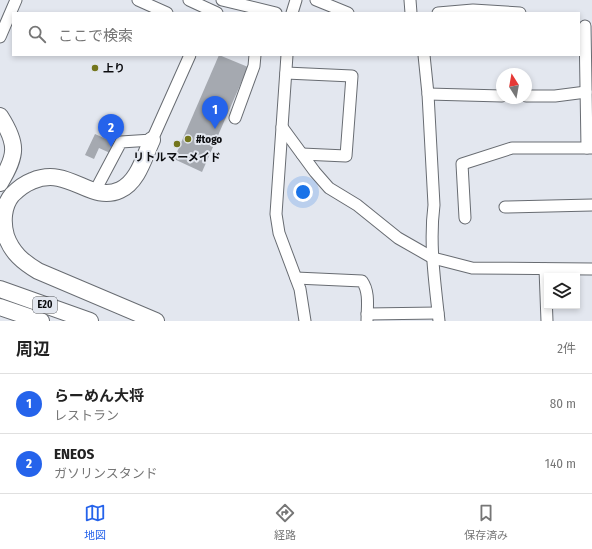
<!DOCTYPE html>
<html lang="ja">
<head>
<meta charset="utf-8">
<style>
  :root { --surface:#fff; --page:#f2f2f2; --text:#222; --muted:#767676; --line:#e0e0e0; --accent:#2563eb }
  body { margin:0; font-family:"Fira Sans Condensed","Noto Sans JP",sans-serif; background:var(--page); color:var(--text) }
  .controls { position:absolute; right:12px; bottom:12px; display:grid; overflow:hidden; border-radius:0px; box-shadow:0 2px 6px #0003 }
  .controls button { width:36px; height:36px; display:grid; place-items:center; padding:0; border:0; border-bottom:1px solid var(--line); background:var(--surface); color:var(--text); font:20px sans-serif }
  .compass { position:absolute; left:496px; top:68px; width:36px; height:36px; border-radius:50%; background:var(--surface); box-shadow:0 2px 6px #0003; rotate:349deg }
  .you { position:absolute; left:303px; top:192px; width:14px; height:14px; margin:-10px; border:3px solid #fff; border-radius:50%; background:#1a73e8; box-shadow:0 0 0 6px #1a73e833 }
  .badge { display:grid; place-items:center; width:26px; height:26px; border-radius:50%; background:var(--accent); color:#fff; font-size:13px; font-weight:700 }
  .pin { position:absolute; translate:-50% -33px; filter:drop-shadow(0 1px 2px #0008) }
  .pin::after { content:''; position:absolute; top:21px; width:14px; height:12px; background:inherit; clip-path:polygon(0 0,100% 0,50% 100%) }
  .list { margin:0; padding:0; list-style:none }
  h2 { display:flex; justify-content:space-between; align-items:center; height:52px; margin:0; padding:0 16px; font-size:17px }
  h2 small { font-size:13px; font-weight:400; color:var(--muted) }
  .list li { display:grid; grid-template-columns:26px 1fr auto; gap:12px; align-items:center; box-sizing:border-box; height:60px; padding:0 16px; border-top:1px solid var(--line) }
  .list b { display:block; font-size:15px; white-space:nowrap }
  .list p { margin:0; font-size:13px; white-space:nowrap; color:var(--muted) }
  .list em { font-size:13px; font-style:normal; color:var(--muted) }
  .icon { flex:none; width:22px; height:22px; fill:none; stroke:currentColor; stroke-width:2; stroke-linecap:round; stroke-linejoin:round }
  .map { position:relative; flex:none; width:592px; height:321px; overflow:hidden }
  .search { position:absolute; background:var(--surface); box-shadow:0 2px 6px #0003; left:12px; right:12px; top:12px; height:44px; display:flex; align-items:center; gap:10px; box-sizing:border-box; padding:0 14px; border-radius:0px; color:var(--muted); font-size:15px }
  .sheet { height:172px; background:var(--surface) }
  nav { display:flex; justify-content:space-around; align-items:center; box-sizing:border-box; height:56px; border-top:1px solid var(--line); background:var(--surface); font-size:11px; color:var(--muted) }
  nav a { display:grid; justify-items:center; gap:2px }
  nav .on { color:var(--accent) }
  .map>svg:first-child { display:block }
  .building { fill:#a5a9b0 }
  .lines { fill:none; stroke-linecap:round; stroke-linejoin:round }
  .minor-casing { stroke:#686c72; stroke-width:13 }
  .highway-casing { stroke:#686c72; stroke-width:18 }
  .minor { stroke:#fff; stroke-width:11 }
  .highway { stroke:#fff; stroke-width:16 }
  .poi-dot { fill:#74761d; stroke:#e3e7ef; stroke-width:1.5 }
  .labels { text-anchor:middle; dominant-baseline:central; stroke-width:4; stroke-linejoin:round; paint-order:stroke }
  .shield { fill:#e3e7ef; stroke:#4c4e52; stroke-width:1 }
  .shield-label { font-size:10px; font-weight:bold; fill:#0b0c0f }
  .poi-label { font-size:11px; font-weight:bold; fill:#0b0c0f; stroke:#e3e7ef; text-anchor:start }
</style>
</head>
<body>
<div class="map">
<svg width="592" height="321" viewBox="0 0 592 321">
  <rect width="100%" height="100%" fill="#e3e7ef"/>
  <g class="building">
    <path d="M219 55 248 67 202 172 174 159Z"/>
    <path d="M95 134 124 147 119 157 99 148 94 159 85 155Z"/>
  </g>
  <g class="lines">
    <defs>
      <g id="minor">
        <path d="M138 0 167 13"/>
        <path d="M189 0 217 13"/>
        <path d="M222 0 276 13"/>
        <path d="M316 0 348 13"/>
        <path d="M410 0 411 13"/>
        <path d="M292 13 296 0"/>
        <path d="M438 13 473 10 520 13"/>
        <path d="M585 26 587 148"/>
        <path d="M0 37 16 0"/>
        <path d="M287 55 276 214 279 233 300 289 305 321"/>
        <path d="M424 55 428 94 434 205C429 244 435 283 439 321"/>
        <path d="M286 73 352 76 346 156 302 154"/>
        <path d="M428 94 502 96"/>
        <path d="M526 96H555L586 92"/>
        <path d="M235 118 254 66 255 55"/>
        <path d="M282 127 315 172 329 188 357 205 398 238 433 258 472 268 592 269"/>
        <path d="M95 191 121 142 152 140 190 55"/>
        <path d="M505 207 592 205"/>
        <path d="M465 218 462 164 512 148H592"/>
        <path d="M545 269 547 321"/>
        <path d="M296 278 362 281C370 292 367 308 367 321"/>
        <path d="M367 314 438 313"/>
      </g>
      <g id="highway">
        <path d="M0 116C18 144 17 155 0 183"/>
        <path d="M152 140C144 157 138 182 120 190 90 204 69 165 32 181 24 184 18 189 12 195 3 206 2 222 6 236 12 253 23 262 38 271L156 321"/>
        <path d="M0 289 90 321"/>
        <path d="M0 307 41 321"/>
      </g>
    </defs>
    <use href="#minor" class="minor-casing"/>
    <use href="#highway" class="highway-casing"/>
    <use href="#minor" class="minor"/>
    <use href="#highway" class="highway"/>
  </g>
  <g class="poi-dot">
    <circle cx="95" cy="68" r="4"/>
    <circle cx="188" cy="139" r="4"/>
    <circle cx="177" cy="144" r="4"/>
  </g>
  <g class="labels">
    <rect class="shield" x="33" y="297" width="24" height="16" rx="3"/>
    <g class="shield-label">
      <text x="45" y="305">E20</text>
    </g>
    <g class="poi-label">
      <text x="103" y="68">上り</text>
      <text x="196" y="139">#togo</text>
      <text x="177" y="157" text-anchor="middle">リトルマーメイド</text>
    </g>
  </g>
</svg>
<div class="controls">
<button><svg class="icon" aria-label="layers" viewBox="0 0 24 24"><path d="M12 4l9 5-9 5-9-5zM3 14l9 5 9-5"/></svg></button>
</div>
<svg class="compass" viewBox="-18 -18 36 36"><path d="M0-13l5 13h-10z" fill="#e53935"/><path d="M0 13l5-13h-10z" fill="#767676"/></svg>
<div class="you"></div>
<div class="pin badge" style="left:215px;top:129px">1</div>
<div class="pin badge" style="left:111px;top:147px">2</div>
<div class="search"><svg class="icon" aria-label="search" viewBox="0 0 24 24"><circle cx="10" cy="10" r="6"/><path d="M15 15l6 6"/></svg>ここで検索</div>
</div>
<section class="sheet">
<h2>周辺<small>2件</small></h2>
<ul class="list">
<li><span class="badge">1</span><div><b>らーめん大将</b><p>レストラン</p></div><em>80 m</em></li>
<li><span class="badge">2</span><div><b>ENEOS</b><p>ガソリンスタンド</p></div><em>140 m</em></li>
</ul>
</section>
<nav>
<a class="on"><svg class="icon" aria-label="map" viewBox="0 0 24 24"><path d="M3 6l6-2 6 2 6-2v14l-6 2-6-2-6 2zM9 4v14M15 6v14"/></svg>地図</a>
<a><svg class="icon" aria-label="directions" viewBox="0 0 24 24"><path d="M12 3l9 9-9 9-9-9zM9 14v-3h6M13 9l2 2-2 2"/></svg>経路</a>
<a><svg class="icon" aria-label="saved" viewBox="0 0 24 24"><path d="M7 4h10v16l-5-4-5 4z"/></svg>保存済み</a>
</nav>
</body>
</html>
